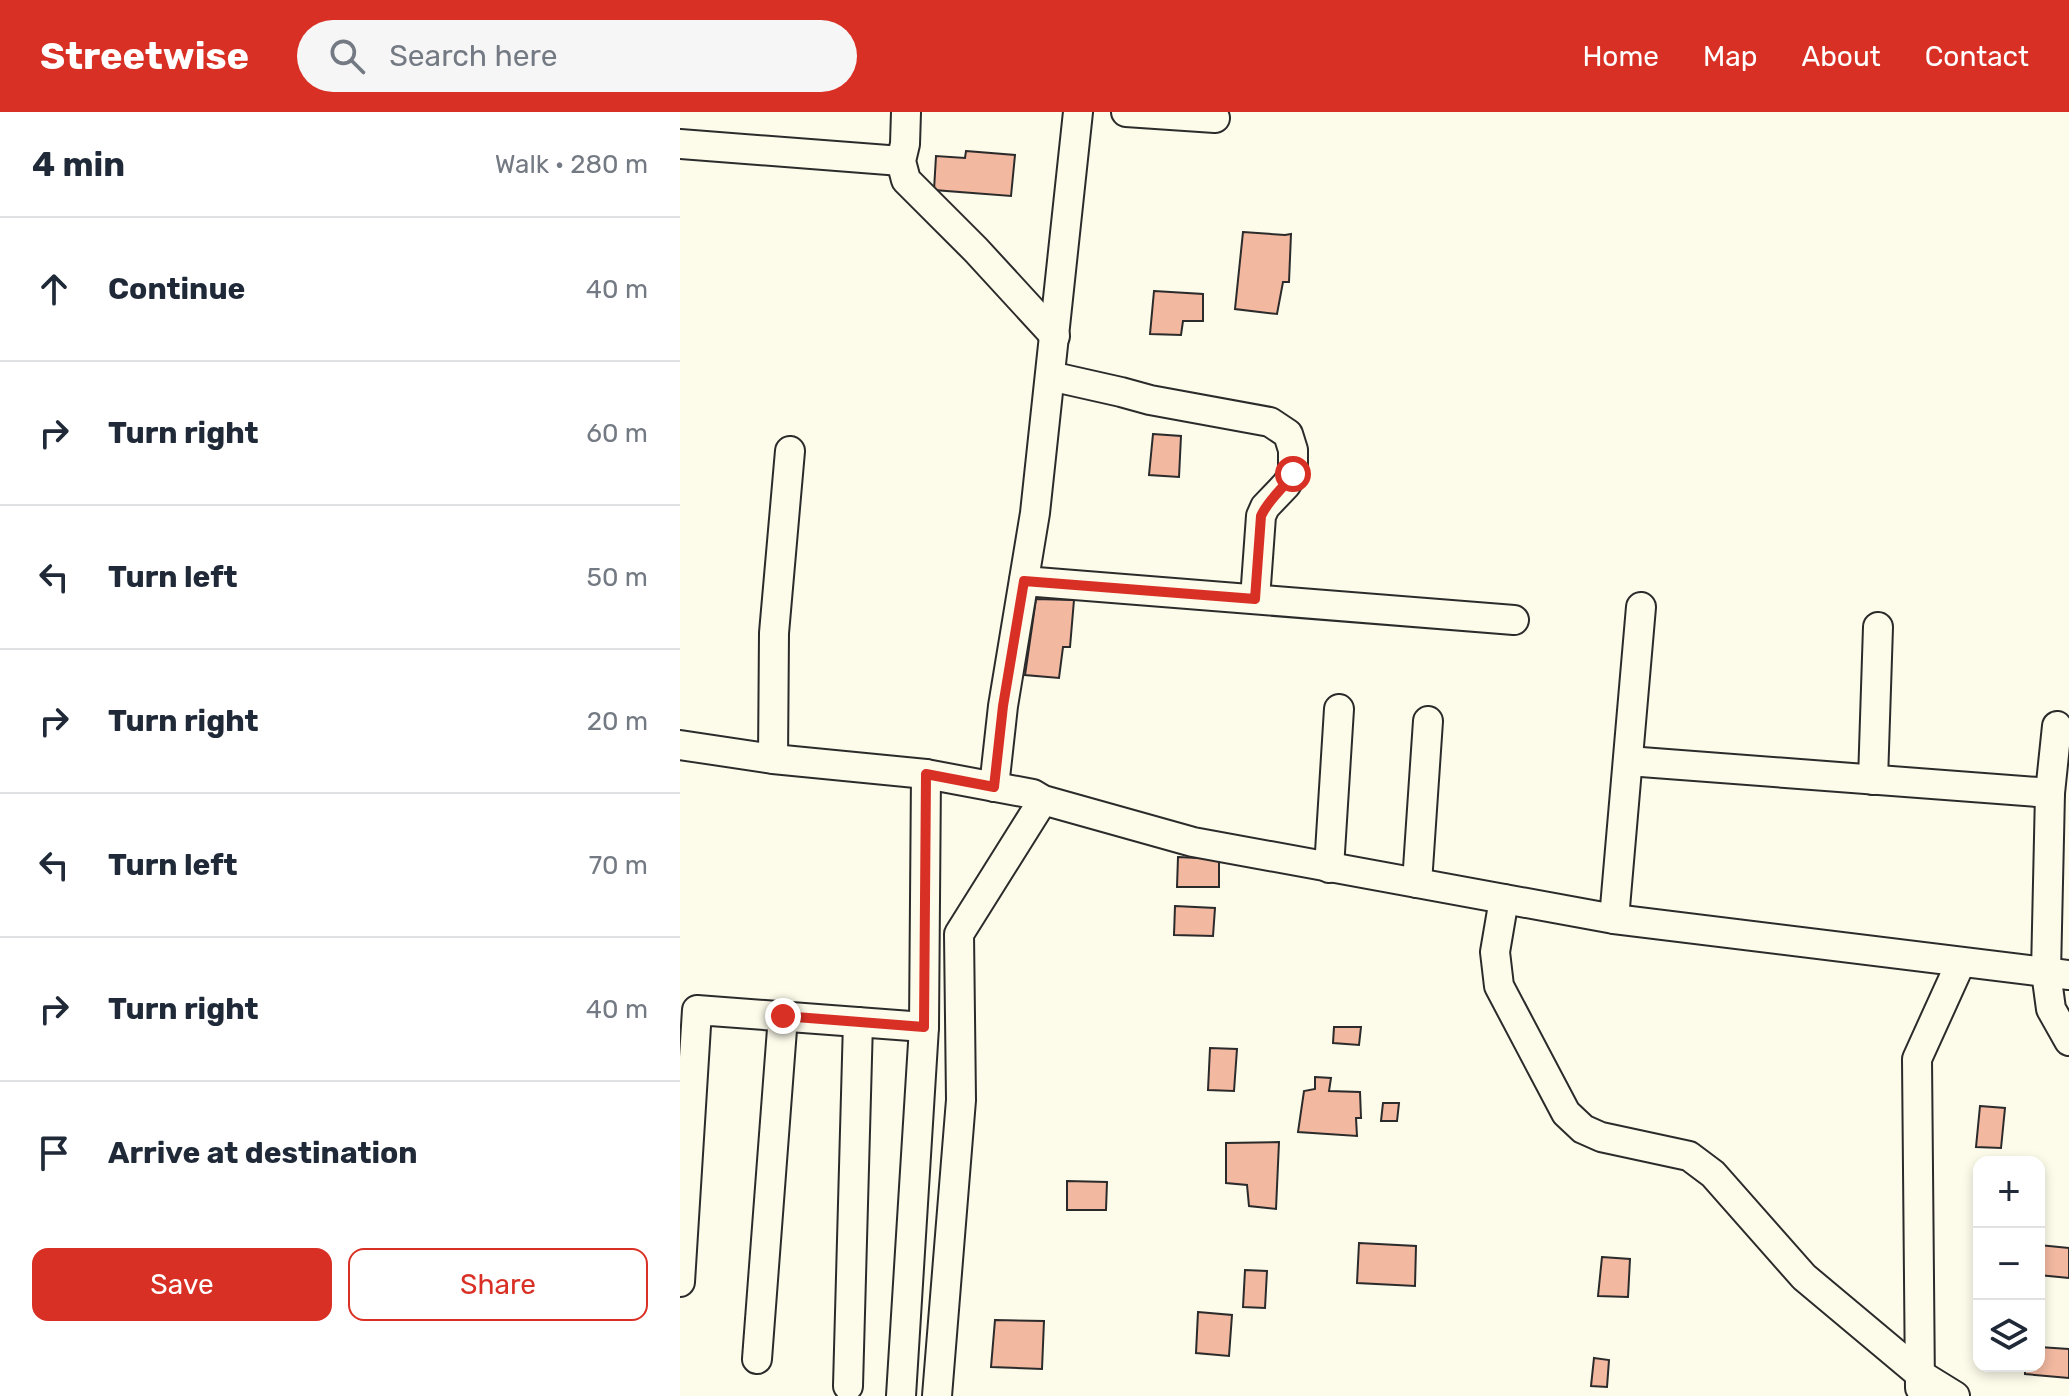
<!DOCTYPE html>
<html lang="en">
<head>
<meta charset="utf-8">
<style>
  :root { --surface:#fff; --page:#f6f6f7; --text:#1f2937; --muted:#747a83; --line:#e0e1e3; --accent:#d93025 }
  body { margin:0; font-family:Rubik,sans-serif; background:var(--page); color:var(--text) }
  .controls { position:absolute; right:24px; bottom:24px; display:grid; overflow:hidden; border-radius:16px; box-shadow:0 4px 12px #0003 }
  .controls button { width:72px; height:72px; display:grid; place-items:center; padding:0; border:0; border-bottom:2px solid var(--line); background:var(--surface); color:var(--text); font:40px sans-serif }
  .stop { position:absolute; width:24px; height:24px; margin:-18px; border:6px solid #d93025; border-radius:50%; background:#fff }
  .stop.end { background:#d93025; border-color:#fff; box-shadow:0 2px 8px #0008 }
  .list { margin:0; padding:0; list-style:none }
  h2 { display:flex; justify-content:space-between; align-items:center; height:104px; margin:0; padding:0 32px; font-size:34px }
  h2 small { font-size:26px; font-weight:400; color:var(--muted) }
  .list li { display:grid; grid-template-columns:52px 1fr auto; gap:24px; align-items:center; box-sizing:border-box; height:144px; padding:0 32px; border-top:2px solid var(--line) }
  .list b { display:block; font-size:30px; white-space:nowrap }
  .list em { font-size:26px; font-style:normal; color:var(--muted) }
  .actions { display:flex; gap:16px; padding:24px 32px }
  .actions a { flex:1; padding:18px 0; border:2px solid var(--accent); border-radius:16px; text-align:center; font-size:28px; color:var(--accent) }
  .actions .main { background:var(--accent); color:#fff }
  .icon { flex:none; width:44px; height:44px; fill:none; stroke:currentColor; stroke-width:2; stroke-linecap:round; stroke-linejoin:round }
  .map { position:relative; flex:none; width:1389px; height:1284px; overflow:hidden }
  header { display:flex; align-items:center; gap:48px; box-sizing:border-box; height:112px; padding:0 40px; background:var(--accent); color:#fff }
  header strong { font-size:38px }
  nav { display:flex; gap:44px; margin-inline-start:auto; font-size:28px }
  .search { width:560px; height:72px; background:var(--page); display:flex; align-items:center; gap:20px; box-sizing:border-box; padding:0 28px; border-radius:44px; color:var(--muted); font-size:30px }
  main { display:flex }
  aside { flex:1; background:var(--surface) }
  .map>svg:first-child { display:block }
  .building { fill:#f2b8a0; stroke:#2b2b2b; stroke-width:2 }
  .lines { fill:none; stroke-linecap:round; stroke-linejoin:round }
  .minor-casing { stroke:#2b2b2b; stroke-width:32 }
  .minor { stroke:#fdfbea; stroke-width:28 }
  .route { stroke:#d93025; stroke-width:10 }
</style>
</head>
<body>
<header>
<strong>Streetwise</strong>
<div class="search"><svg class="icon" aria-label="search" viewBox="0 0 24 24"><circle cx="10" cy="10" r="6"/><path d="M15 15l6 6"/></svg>Search here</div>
<nav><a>Home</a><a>Map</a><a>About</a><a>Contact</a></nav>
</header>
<main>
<aside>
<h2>4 min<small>Walk · 280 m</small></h2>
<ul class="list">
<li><svg class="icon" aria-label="ahead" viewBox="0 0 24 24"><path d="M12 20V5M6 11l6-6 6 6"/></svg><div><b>Continue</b></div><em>40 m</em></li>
<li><svg class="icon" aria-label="right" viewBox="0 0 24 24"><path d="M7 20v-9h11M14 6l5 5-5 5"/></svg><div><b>Turn right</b></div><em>60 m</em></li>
<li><svg class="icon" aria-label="left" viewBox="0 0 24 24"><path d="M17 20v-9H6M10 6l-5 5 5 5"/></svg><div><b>Turn left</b></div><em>50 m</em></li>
<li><svg class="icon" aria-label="right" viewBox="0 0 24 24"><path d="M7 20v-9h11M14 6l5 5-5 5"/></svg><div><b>Turn right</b></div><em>20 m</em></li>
<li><svg class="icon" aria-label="left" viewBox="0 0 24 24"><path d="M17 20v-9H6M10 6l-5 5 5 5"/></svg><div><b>Turn left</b></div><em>70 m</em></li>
<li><svg class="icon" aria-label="right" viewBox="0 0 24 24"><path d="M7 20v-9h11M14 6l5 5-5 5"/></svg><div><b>Turn right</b></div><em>40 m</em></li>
<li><svg class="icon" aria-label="arrive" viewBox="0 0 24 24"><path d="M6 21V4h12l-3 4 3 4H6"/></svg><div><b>Arrive at destination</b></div></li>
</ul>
<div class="actions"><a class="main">Save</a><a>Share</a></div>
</aside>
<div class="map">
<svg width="1389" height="1284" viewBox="0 0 1389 1284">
  <rect width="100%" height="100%" fill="#fdfbea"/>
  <g class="building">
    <path d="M286 39 335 43 331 84 254 78 256 44 285 46Z"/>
    <path d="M563 120 605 123 611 122 609 170H603L597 202 555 197Z"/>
    <path d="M474 179 523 182V209H503L501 223 470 222Z"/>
    <path d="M473 322 501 324 499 365 469 363Z"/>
    <path d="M356 487 394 488 390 535H383L379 566 345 563Z"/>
    <path d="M498 745 539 747V775H497Z"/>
    <path d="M495 794 535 796 533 824 494 823Z"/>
    <path d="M654 915H681L679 933 653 931Z"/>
    <path d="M530 936 557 937 554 979 528 978Z"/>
    <path d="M635 965 651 966 649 979 680 980 681 1006H676L677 1024 618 1020 624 979 635 977Z"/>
    <path d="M703 991H719L717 1009H701Z"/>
    <path d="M1300 994 1325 996 1321 1036 1296 1035Z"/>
    <path d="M599 1030 596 1097 569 1094 567 1073 546 1071V1031Z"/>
    <path d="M387 1069 427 1070 426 1098H387Z"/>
    <path d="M679 1131 736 1134 735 1174 677 1171Z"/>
    <path d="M1359 1133 1389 1136V1166L1359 1163Z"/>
    <path d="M922 1145 950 1147 948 1185 918 1184Z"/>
    <path d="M565 1158 587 1159 585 1196 563 1195Z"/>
    <path d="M518 1200 552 1203 549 1244 516 1241Z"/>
    <path d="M315 1208 364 1209 362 1257 311 1255Z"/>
    <path d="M1359 1235 1389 1237V1266L1345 1262V1254H1359Z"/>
    <path d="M914 1246 929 1248 927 1275 911 1274Z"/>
  </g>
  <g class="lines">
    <defs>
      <g id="minor">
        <path d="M226 0 225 32 221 49 226 68 296 138 375 224"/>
        <path d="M446 0 535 6"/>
        <path d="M0 32 221 49"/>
        <path d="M370 264 441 280 470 288 590 310 608 322 613 338V362L606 373 585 395 581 404 575 487"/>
        <path d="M344 469 834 508"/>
        <path d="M1377 614 1370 681 1366 860 1371 897 1389 929"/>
        <path d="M0 633 93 647 246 662 353 682 363 688 513 730 934 807 1389 863"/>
        <path d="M93 647 94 521 110 339"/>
        <path d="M948 649 1370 681"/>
        <path d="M1193 668 1198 515"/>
        <path d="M314 675 323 594 355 401 398 0"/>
        <path d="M649 756 659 597"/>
        <path d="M737 771 748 609"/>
        <path d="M824 787 815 840 819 874 886 1001 903 1017 921 1025 1009 1044 1033 1062 1124 1165 1241 1263 1275 1284"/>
        <path d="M934 807 961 495"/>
        <path d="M0 1170 17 898 244 915"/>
        <path d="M77 1247 103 904"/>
        <path d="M168 1274 178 910"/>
        <path d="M1240 1276 1237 947 1281 850"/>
        <path d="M221 1284 244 915 246 662"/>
        <path d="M257 1284 281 988 279 822 363 688"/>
      </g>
    </defs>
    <use href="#minor" class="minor-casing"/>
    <use href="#minor" class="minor"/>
  </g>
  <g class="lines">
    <path class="route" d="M103 904 244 915 246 662 314 675 323 594 344 469 575 487 581 404C588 388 603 377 613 362"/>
  </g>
</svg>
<div class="controls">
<button>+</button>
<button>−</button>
<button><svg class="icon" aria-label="layers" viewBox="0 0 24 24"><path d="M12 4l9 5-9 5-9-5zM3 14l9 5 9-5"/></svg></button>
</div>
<div class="stop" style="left:613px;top:362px"></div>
<div class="stop end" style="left:103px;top:904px"></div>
</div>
</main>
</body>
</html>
